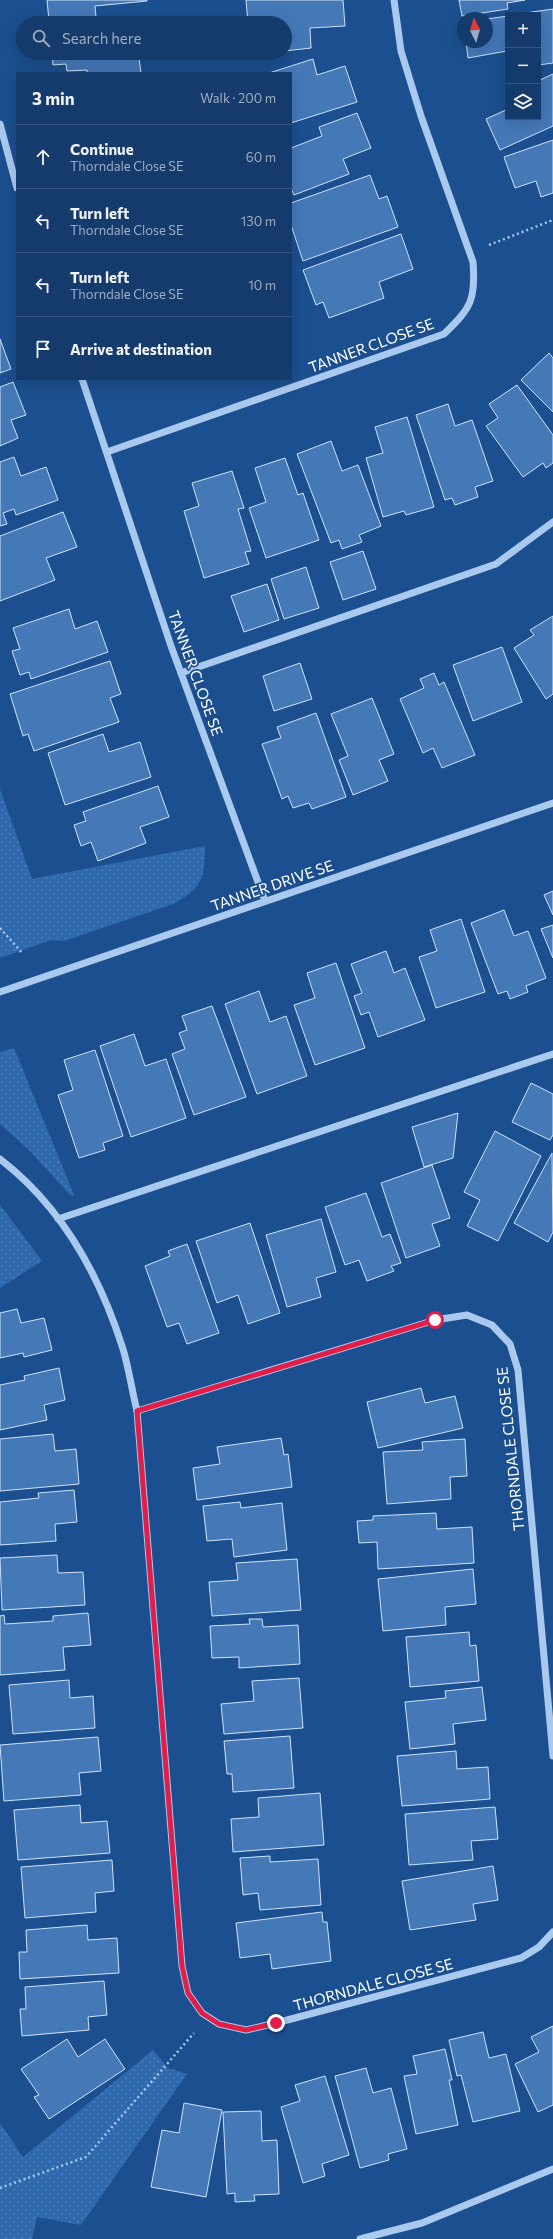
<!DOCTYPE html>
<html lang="en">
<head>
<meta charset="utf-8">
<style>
  :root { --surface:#143b6b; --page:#1d4271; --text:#f1f3f6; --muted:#9dadc1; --line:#33557e }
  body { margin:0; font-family:Commissioner,sans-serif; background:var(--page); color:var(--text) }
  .controls { position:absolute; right:12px; top:12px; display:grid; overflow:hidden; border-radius:0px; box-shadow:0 4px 16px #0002 }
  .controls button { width:36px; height:36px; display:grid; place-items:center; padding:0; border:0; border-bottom:1px solid var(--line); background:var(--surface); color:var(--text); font:20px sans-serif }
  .compass { position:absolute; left:457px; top:12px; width:36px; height:36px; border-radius:50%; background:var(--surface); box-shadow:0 4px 16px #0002; rotate:355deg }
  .stop { position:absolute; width:12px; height:12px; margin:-9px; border:3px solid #e11d48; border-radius:50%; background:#fff }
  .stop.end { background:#e11d48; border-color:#fff; box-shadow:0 1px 4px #0008 }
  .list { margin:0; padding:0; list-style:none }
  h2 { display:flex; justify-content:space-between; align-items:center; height:52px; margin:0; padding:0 16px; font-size:17px }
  h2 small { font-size:13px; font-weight:400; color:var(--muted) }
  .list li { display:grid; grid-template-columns:26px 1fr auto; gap:12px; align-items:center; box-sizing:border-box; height:64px; padding:0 16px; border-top:1px solid var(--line) }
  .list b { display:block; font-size:15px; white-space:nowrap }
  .list p { margin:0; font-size:13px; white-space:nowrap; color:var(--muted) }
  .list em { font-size:13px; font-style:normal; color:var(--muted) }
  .icon { flex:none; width:22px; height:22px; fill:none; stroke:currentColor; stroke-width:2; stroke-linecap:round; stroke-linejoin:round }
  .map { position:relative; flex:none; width:553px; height:2239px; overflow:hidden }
  .search { position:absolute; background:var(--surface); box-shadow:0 4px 16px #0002; left:16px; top:16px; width:276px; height:44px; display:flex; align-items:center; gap:10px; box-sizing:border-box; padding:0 14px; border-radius:22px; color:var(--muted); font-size:15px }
  .panel { position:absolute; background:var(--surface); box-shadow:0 4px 16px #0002; left:16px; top:72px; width:276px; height:308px; border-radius:0px }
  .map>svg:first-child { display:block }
  .park { fill:url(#park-dots) }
  .building { fill:#4478b7; stroke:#cfe3fa }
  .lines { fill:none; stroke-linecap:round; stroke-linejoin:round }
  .path { stroke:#a9c9ee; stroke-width:2.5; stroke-dasharray:2 3; stroke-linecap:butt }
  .minor { stroke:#a9c9ee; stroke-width:7 }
  .route { stroke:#e11d48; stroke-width:5 }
  .labels { text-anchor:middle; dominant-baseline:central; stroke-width:3.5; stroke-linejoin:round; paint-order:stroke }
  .street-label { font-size:15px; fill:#fff; stroke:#1b4f8f }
</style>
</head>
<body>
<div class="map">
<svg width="553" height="2239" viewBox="0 0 553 2239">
  <defs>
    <pattern id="park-dots" width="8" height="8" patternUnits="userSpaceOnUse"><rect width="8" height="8" fill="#2e69ad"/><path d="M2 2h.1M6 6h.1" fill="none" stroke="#4d80b9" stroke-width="1.8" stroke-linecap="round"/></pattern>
  </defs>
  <rect width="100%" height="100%" fill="#1b4f8f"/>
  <g class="park">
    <path d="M0 789 32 879 205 846C205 878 202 889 173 904L64 941 51 940 0 958Z"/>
    <path d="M14 1048 74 1195 71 1196 30 1151 0 1124V1052Z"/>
    <path d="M0 1205 42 1261 0 1288Z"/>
    <path d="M153 2050 168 2068 187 2074 81 2225 37 2217 32 2239H0V2123L23 2157Z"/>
  </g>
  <g class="building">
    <path d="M47 0H147V1L95 6 96 17 49 21Z"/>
    <path d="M246 0H343L345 26 310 28 311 48 285 51V23H248Z"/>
    <path d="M459 0H525L507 3 508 9 462 16Z"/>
    <path d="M553 9V63L538 65V15H511Z"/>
    <path d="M508 16V59L507 51 468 58 466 42H487V19Z"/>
    <path d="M52 53H146L147 57 139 58 141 73H87V70L67 71 66 64 53 65Z"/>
    <path d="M313 59 317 75 345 66 357 102 291 123V73H269Z"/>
    <path d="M553 74V126L500 150 486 119 508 109V117H538V81Z"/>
    <path d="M357 113 371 148 343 159 349 174 294 195 291 188V148L322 136 319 127Z"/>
    <path d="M553 140V193L541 197 536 181 515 188 504 157Z"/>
    <path d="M370 175 379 199 387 196 398 227 303 261 291 225V203Z"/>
    <path d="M401 234 413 269 379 282 384 298 329 318 323 302 316 305 303 270Z"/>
    <path d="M0 339 11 369 0 373Z"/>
    <path d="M549 353 553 358V412L521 380Z"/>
    <path d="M13 382 26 415 11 420 18 438 0 446V387Z"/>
    <path d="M517 385 553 435V463L546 468 543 463 523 477 486 426 498 418 489 404Z"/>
    <path d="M448 404 455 426 472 420 493 481 475 487 478 497 455 505 452 498 445 500 416 415Z"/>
    <path d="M407 417 434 507 406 515 404 511 383 517 366 458 383 453 375 427Z"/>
    <path d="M331 441 342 471 358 465 381 526 359 535 362 542 342 549 339 540 331 543 297 454Z"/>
    <path d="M14 457 21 476 46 467 58 500 16 515 14 509 3 513 7 524 0 526V462Z"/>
    <path d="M285 458 298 495 303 493 319 540 266 558 249 508 266 502 255 468Z"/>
    <path d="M232 471 244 508 238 509 251 551 245 552 249 564 204 578 184 511 199 506 192 483Z"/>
    <path d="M63 512 77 547 46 558 55 580 0 601V536Z"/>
    <path d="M363 551 376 589 343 600 330 562Z"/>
    <path d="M306 567 319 608 284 619 271 579Z"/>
    <path d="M267 584 279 620 244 632 231 596Z"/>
    <path d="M69 609 75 629 97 621 108 652 31 679 29 672 20 675 12 651 20 649 13 628Z"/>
    <path d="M553 616V694L546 699 514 648 534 635 530 630Z"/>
    <path d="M502 647 522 702 473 721 453 665Z"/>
    <path d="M110 661 121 694 110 698 119 722 34 751 28 734 23 736 10 694Z"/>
    <path d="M300 663 312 699 274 711 263 676Z"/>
    <path d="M434 673 439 685 444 682 475 755 442 768 433 748 423 753 400 699 424 688 420 679Z"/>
    <path d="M372 698 394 754 379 760 388 781 353 795 339 760 348 756 331 714Z"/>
    <path d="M316 713 346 797 312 809 309 803 293 808 288 796 282 799 262 744 281 738 277 727Z"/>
    <path d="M103 734 109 752 140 742 151 777 65 805 48 753Z"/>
    <path d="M158 786 169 817 140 827 146 843 98 861 91 842 81 846 74 825 86 821 83 812Z"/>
    <path d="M553 891V915L544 895Z"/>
    <path d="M504 910 514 936 528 931 546 978 526 986 528 992 510 999 507 991 498 994 471 923Z"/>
    <path d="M461 919 485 992 436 1008 419 957 437 951 430 930Z"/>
    <path d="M553 925V958L541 929Z"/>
    <path d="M386 951 394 973 405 968 425 1020 378 1037 369 1012 361 1015 354 996 362 993 351 964Z"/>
    <path d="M336 963 365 1048 315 1065 294 1005 315 998 307 973Z"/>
    <path d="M259 991 270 1022 286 1016 307 1076 257 1094 225 1004Z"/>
    <path d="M212 1006 246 1097 194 1115 172 1054 185 1049 179 1033 187 1030 182 1016Z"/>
    <path d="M134 1034 145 1066 166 1059 186 1118 131 1137 100 1046Z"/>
    <path d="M95 1050 123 1136 103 1143 105 1150 79 1158 58 1095 73 1090 64 1060Z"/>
    <path d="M531 1083 553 1094V1135L550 1140 512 1122Z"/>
    <path d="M458 1113 453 1158 424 1167 412 1127Z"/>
    <path d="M495 1131 541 1156 498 1241 467 1226 480 1200 464 1192Z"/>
    <path d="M552 1153 553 1232 548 1242 514 1223Z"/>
    <path d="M432 1165 450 1218 432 1224 440 1246 406 1258 381 1183Z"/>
    <path d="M366 1193 382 1237 390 1234 401 1263 391 1266 394 1271 367 1281 359 1260 345 1265 325 1207Z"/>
    <path d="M321 1219 336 1272 316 1278 321 1297 287 1307 266 1235Z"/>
    <path d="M250 1223 280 1313 248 1324 238 1295 217 1303 196 1241Z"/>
    <path d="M187 1244 219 1333 187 1344 179 1323 167 1327 145 1266 170 1256 168 1251Z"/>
    <path d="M17 1309 21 1323 44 1318 52 1350 24 1357 23 1353 0 1358V1313Z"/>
    <path d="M59 1368 65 1400 44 1405 47 1420 0 1430V1385L25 1380 24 1376Z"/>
    <path d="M421 1388 425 1403 455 1396 463 1428 378 1448 367 1402Z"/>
    <path d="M53 1434 55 1451 76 1449 79 1484 0 1491V1439Z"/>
    <path d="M281 1438 284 1455 288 1454 292 1487 197 1500 193 1468 220 1464 217 1447Z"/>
    <path d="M465 1439 467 1476 450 1477 451 1499 387 1504 383 1452 423 1450 422 1442Z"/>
    <path d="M74 1490 77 1522 55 1524 56 1541 0 1545V1502L39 1498 38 1493Z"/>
    <path d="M240 1502 241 1508 282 1503 287 1550 234 1557 232 1539 207 1541 203 1506Z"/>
    <path d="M436 1513 437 1529 472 1527 474 1563 378 1569 377 1542 359 1543 357 1521 373 1520V1516Z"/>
    <path d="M57 1555 58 1573 83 1572 85 1605 2 1610 0 1558Z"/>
    <path d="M297 1559 301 1610 212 1616 209 1582 238 1580 236 1563Z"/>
    <path d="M473 1569 476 1604 445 1607 446 1625 383 1631 378 1579Z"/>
    <path d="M88 1613 91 1645 63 1647 65 1670 0 1675V1616L4 1615 5 1624 53 1621V1616Z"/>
    <path d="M249 1619H262L263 1627 298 1625 300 1664 239 1668V1657L212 1658 210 1626 250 1624Z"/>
    <path d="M469 1632 470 1646 476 1645 479 1681 410 1687 406 1637Z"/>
    <path d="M299 1678 303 1728 224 1734 221 1704 254 1701 252 1681Z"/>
    <path d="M69 1680 70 1698 93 1696 95 1728 13 1734 9 1685Z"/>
    <path d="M482 1687 486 1720 453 1724 455 1744 410 1749 405 1702 446 1698 445 1691Z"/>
    <path d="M290 1736 294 1788 233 1792 232 1774H227L224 1741Z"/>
    <path d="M98 1737 101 1771 79 1773 81 1795 4 1801 0 1745Z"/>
    <path d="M456 1751 457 1769 488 1767 490 1799 402 1806 397 1756Z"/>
    <path d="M320 1793 324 1845 233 1852 231 1819 259 1817 258 1798Z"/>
    <path d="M80 1805 81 1823 107 1821 110 1853 18 1860 14 1810Z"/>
    <path d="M495 1807 498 1839 471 1841 473 1860 409 1865 405 1814Z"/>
    <path d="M270 1856V1862L318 1859 321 1905 260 1910 258 1893 243 1895 240 1858Z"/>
    <path d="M112 1860 114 1891 95 1893 96 1912 25 1918 21 1867Z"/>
    <path d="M493 1866 498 1900 473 1904 476 1920 410 1930 402 1881Z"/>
    <path d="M322 1912 323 1922H327L331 1961 272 1969 270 1954 240 1958 236 1923Z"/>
    <path d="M87 1925 88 1940 117 1938 119 1973 20 1979 19 1952H27L26 1930Z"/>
    <path d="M104 1981 107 2015 88 2017 89 2030 22 2036 20 2009H26L25 1987Z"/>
    <path d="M553 2026V2105L538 2112 515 2064 539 2052 531 2037Z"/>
    <path d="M483 2032 489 2058 506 2054 520 2111 473 2122 461 2075 457 2076 449 2040Z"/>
    <path d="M67 2039 78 2057 105 2039 125 2069 49 2119 34 2097 39 2095 21 2069Z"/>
    <path d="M445 2049 452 2080H449L458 2125 416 2134 404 2076 417 2074 413 2056Z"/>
    <path d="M366 2068 373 2093 391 2088 407 2149 388 2154 389 2160 360 2168 335 2076Z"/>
    <path d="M325 2076 349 2155 322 2164 325 2176 303 2183 281 2107 300 2101 295 2085Z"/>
    <path d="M184 2103 222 2110 206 2197 151 2187 162 2130 179 2133Z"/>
    <path d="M261 2111 262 2141 277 2140 279 2194 254 2195 255 2201 235 2202V2193L227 2194 223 2112Z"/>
  </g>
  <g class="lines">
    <g class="path">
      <path d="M489 245 553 220"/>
      <path d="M0 928 23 954"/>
      <path d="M0 2188 86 2157 194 2033"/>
    </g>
    <g class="minor">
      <path d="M0 124 17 188"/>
      <path d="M82 379 171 646 265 901"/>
      <path d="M107 452 444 334C471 308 476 300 473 262L421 116 401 51 394 0"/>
      <path d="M181 673 496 564 553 522"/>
      <path d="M0 992 553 803"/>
      <path d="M0 1159C61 1206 100 1276 123 1349 129 1369 132 1391 137 1411L182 1966 188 1993 202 2013 219 2024 246 2030 276 2023 521 1958 539 1947 553 1932"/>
      <path d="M58 1219 553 1054"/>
      <path d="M137 1411 435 1320 467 1315 492 1325 510 1344 518 1370 553 1756"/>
      <path d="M360 2239 422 2223 553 2169"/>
    </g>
  </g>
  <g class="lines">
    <path class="route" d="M276 2023 246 2030 219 2024 202 2013 188 1993 182 1966 137 1411 435 1320"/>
  </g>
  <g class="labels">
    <g class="street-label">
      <text transform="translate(371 345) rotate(-20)">TANNER CLOSE SE</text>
      <text transform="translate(196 673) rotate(70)">TANNER CLOSE SE</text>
      <text transform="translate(272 885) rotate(-19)">TANNER DRIVE SE</text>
      <text transform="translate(510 1449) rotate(-96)">THORNDALE CLOSE SE</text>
      <text transform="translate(373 1984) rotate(-15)">THORNDALE CLOSE SE</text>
    </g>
  </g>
</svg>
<div class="controls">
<button>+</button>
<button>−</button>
<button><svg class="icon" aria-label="layers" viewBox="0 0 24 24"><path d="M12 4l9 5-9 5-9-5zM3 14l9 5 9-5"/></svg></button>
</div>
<svg class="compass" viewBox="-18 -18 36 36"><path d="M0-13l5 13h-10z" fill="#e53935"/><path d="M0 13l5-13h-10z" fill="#9dadc1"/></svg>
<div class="stop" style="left:435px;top:1320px"></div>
<div class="stop end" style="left:276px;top:2023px"></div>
<div class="search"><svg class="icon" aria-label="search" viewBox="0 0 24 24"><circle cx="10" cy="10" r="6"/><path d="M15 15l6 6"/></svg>Search here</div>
<section class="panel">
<h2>3 min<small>Walk · 200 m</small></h2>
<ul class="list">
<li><svg class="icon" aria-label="ahead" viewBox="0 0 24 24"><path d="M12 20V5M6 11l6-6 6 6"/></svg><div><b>Continue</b><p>Thorndale Close SE</p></div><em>60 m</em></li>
<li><svg class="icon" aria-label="left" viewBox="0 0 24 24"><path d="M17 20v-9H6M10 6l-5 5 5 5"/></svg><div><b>Turn left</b><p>Thorndale Close SE</p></div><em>130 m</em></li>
<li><svg class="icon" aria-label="left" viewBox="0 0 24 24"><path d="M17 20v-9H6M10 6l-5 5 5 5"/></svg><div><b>Turn left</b><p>Thorndale Close SE</p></div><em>10 m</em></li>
<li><svg class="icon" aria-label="arrive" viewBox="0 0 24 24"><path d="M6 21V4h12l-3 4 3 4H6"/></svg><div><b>Arrive at destination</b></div></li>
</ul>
</section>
</div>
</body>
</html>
